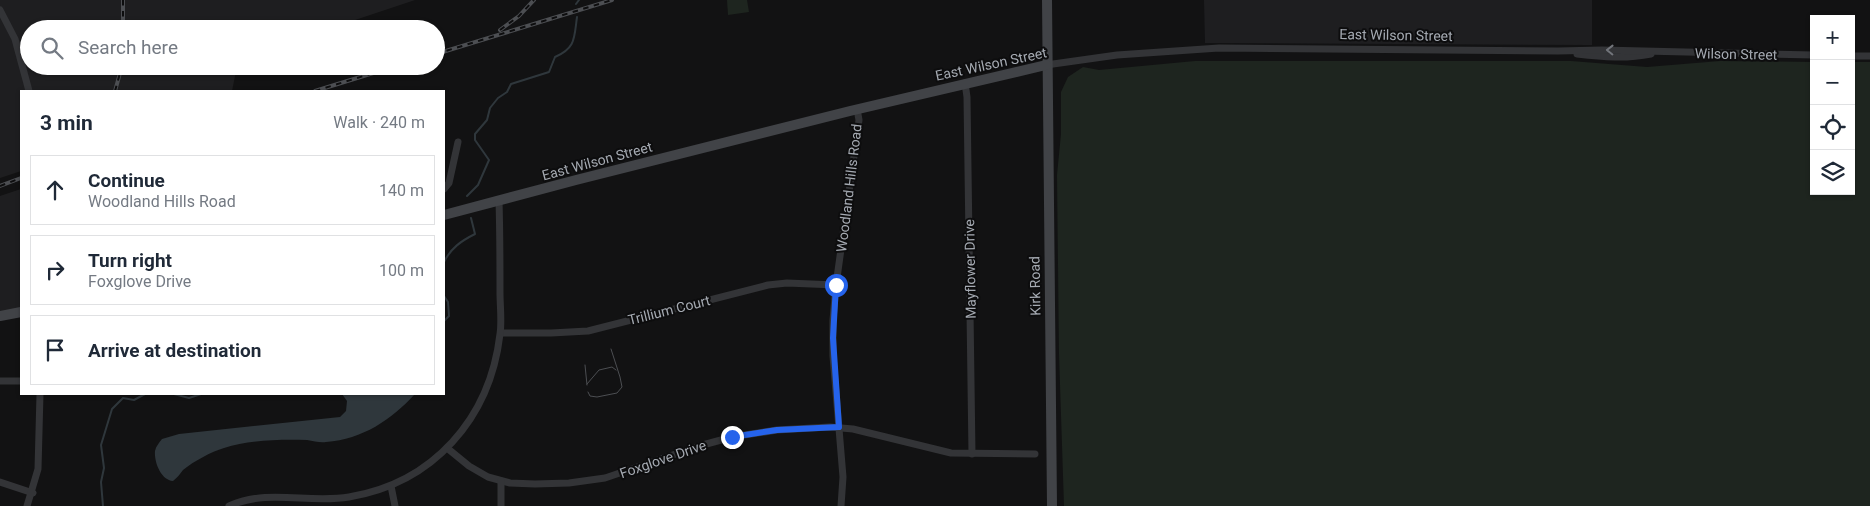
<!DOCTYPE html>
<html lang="en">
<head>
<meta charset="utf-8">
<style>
  :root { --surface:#fff; --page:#f6f6f7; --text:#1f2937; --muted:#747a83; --line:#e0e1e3 }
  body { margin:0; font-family:Roboto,sans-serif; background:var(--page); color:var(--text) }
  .controls { position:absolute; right:15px; top:15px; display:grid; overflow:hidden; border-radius:0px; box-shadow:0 1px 4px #0004 }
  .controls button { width:45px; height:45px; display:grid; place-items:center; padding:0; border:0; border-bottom:1px solid var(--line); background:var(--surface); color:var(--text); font:25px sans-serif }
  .stop { position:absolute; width:15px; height:15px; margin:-11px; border:4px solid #2563eb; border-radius:50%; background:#fff }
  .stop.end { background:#2563eb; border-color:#fff; box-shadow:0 1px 5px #0008 }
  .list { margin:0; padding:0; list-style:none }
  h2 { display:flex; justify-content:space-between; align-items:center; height:65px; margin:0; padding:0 20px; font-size:21px }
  h2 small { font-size:16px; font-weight:400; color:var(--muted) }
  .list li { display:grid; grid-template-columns:32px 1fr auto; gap:15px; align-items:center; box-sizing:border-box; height:70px; margin:0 10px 10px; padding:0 10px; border:1px solid var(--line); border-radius:0px }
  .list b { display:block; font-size:19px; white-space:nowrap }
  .list p { margin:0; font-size:16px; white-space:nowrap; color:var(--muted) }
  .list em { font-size:16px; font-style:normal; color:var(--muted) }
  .icon { flex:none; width:28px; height:28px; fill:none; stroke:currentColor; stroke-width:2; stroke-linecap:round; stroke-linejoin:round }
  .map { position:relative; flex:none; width:1870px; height:506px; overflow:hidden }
  .search { position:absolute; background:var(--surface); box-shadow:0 1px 4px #0004; left:20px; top:20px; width:425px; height:55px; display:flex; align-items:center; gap:12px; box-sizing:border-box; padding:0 18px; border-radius:28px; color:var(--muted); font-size:19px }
  .panel { position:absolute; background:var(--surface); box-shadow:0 1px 4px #0004; left:20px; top:90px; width:425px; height:305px; border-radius:0px }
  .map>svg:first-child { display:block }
  .built { fill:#1e1e20 }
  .green { fill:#1e251f }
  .water { fill:#2f373c }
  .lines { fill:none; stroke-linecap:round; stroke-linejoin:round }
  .stream { stroke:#2f373c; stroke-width:2 }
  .street { stroke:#333437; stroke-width:7 }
  .secondary { stroke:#414347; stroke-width:10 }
  .tram { stroke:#4c4e52; stroke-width:1 }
  .rail-casing { stroke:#4c4e52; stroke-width:4 }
  .rail { stroke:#0d0d0e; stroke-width:2; stroke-dasharray:5.5; stroke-linecap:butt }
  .oneway { stroke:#72757b }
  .route { stroke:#2563eb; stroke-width:6 }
  .labels { text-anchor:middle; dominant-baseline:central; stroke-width:4; stroke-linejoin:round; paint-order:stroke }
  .street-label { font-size:14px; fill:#a5aab2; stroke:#0d0d0e }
</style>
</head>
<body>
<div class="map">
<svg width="1870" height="506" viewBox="0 0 1870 506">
  <rect width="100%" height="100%" fill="#121213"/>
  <g class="built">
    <path d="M0 0H415L334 27H246L245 29H29V66H237L232 91H21V171L0 178Z"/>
    <path d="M1204 0H1592V45L1205 43Z"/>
    <path d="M21 189V309L0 313V196Z"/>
  </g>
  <g class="green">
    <path d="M727 0H747L749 12 728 15Z"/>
    <path d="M1195 61H1571L1647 67 1720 61 1814 62V191H1851V62H1870V506H1064L1059 354 1057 175 1061 134V92L1068 77 1083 67 1099 70Z"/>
  </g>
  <path class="water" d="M342 394H415C391 420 363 439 326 442 320 443 314 441 307 440 281 439 249 440 224 448 211 452 194 461 183 470 180 474 177 478 173 481 161 480 154 462 155 451 156 446 159 443 162 439L179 434 340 417 346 411 347 401Z"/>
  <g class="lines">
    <g class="stream">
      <path d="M576 4 579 0"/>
      <path d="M467 196 478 185 489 160 475 140V134L487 120 490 108 498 98 507 92 511 84 549 72 555 57C576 48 574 38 577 17"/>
      <path d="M444 262C451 248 461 241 475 234L471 218"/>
      <path d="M444 296 448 302 449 316 444 321"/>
      <path d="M174 394 189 398 201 394"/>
      <path d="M103 506 101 482 104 468 101 445 112 409 123 398 134 400 145 394"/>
    </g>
    <g class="street">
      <path d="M0 10 15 39 29 91"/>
      <path d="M1577 54C1603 57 1626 59 1651 54"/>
      <path d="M1851 56H1870"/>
      <path d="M1046 65 1117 55 1219 48 1558 51 1602 50 1814 55"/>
      <path d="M965 83 967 97 972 454"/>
      <path d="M444 189 449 183 458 142"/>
      <path d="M501 333H551L588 331 768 285 787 283 836 285"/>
      <path d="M0 381H21"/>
      <path d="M447 448 469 466 488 477 510 483 535 484 569 483 605 478 699 446 732 437 777 430 830 427 853 429 951 453 1035 454"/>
      <path d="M501 481V506"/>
      <path d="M0 482 33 493"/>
      <path d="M391 486 395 506"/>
      <path d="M27 506 38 469 40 394"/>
      <path d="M229 506C270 488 307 504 349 497 433 483 490 419 500 334 502 321 500 306 500 293 500 262 500 232 499 201"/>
      <path d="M841 506 843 477 833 356V320L836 285 859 120 857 109"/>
    </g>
    <g class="secondary">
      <path d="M1047 0 1052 506"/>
      <path d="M444 215 576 180 850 111 1046 65"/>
      <path d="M0 316 21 312"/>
    </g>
    <g class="tram">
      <path d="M585 365 587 385"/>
      <path d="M587 384 599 370 612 367 616 370"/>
      <path d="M588 392 590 396 597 397 617 393 622 387 620 377 611 349"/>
    </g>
    <defs>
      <g id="rail">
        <path d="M123 0V29"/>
        <path d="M500 30 519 16 534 0"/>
        <path d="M436 54 612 0"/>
        <path d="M115 91 122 66"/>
        <path d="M315 91 396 66"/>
        <path d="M0 186 21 178"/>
      </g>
    </defs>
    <use href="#rail" class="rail-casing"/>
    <use href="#rail" class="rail"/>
  </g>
  <defs><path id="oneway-chevron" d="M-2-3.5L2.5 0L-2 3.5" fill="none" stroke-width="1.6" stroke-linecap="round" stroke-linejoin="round" transform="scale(1.25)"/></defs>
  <use class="oneway" href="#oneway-chevron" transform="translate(1610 50) rotate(-179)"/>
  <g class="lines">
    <path class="route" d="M732 437 777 430 839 427 833 338 836 285"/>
  </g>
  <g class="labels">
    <g class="street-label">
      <text transform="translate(1396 35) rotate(1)">East Wilson Street</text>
      <text transform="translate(1736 54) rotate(1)">Wilson Street</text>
      <text transform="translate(991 64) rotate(-12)">East Wilson Street</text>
      <text transform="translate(597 161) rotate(-15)">East Wilson Street</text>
      <text transform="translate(849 188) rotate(-83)">Woodland Hills Road</text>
      <text transform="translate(970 269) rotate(-91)">Mayflower Drive</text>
      <text transform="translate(1035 286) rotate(-91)">Kirk Road</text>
      <text transform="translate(669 310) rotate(-14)">Trillium Court</text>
      <text transform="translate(663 459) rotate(-19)">Foxglove Drive</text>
    </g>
  </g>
</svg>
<div class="controls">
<button>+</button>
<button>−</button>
<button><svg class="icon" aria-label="locate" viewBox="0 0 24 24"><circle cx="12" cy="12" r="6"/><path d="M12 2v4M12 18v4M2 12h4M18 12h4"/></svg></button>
<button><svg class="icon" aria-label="layers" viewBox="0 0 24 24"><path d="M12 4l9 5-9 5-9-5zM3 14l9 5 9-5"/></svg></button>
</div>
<div class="stop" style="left:836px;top:285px"></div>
<div class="stop end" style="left:732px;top:437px"></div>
<div class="search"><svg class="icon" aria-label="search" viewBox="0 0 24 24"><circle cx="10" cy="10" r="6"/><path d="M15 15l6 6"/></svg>Search here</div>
<section class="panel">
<h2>3 min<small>Walk · 240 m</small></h2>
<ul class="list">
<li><svg class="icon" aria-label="ahead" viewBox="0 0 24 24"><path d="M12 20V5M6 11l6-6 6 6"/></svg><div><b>Continue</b><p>Woodland Hills Road</p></div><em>140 m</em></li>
<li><svg class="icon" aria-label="right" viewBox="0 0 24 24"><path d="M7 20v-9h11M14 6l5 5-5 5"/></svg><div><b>Turn right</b><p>Foxglove Drive</p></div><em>100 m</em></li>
<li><svg class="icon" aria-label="arrive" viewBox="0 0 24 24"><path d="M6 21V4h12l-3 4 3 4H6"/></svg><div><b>Arrive at destination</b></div></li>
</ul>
</section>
</div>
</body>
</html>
